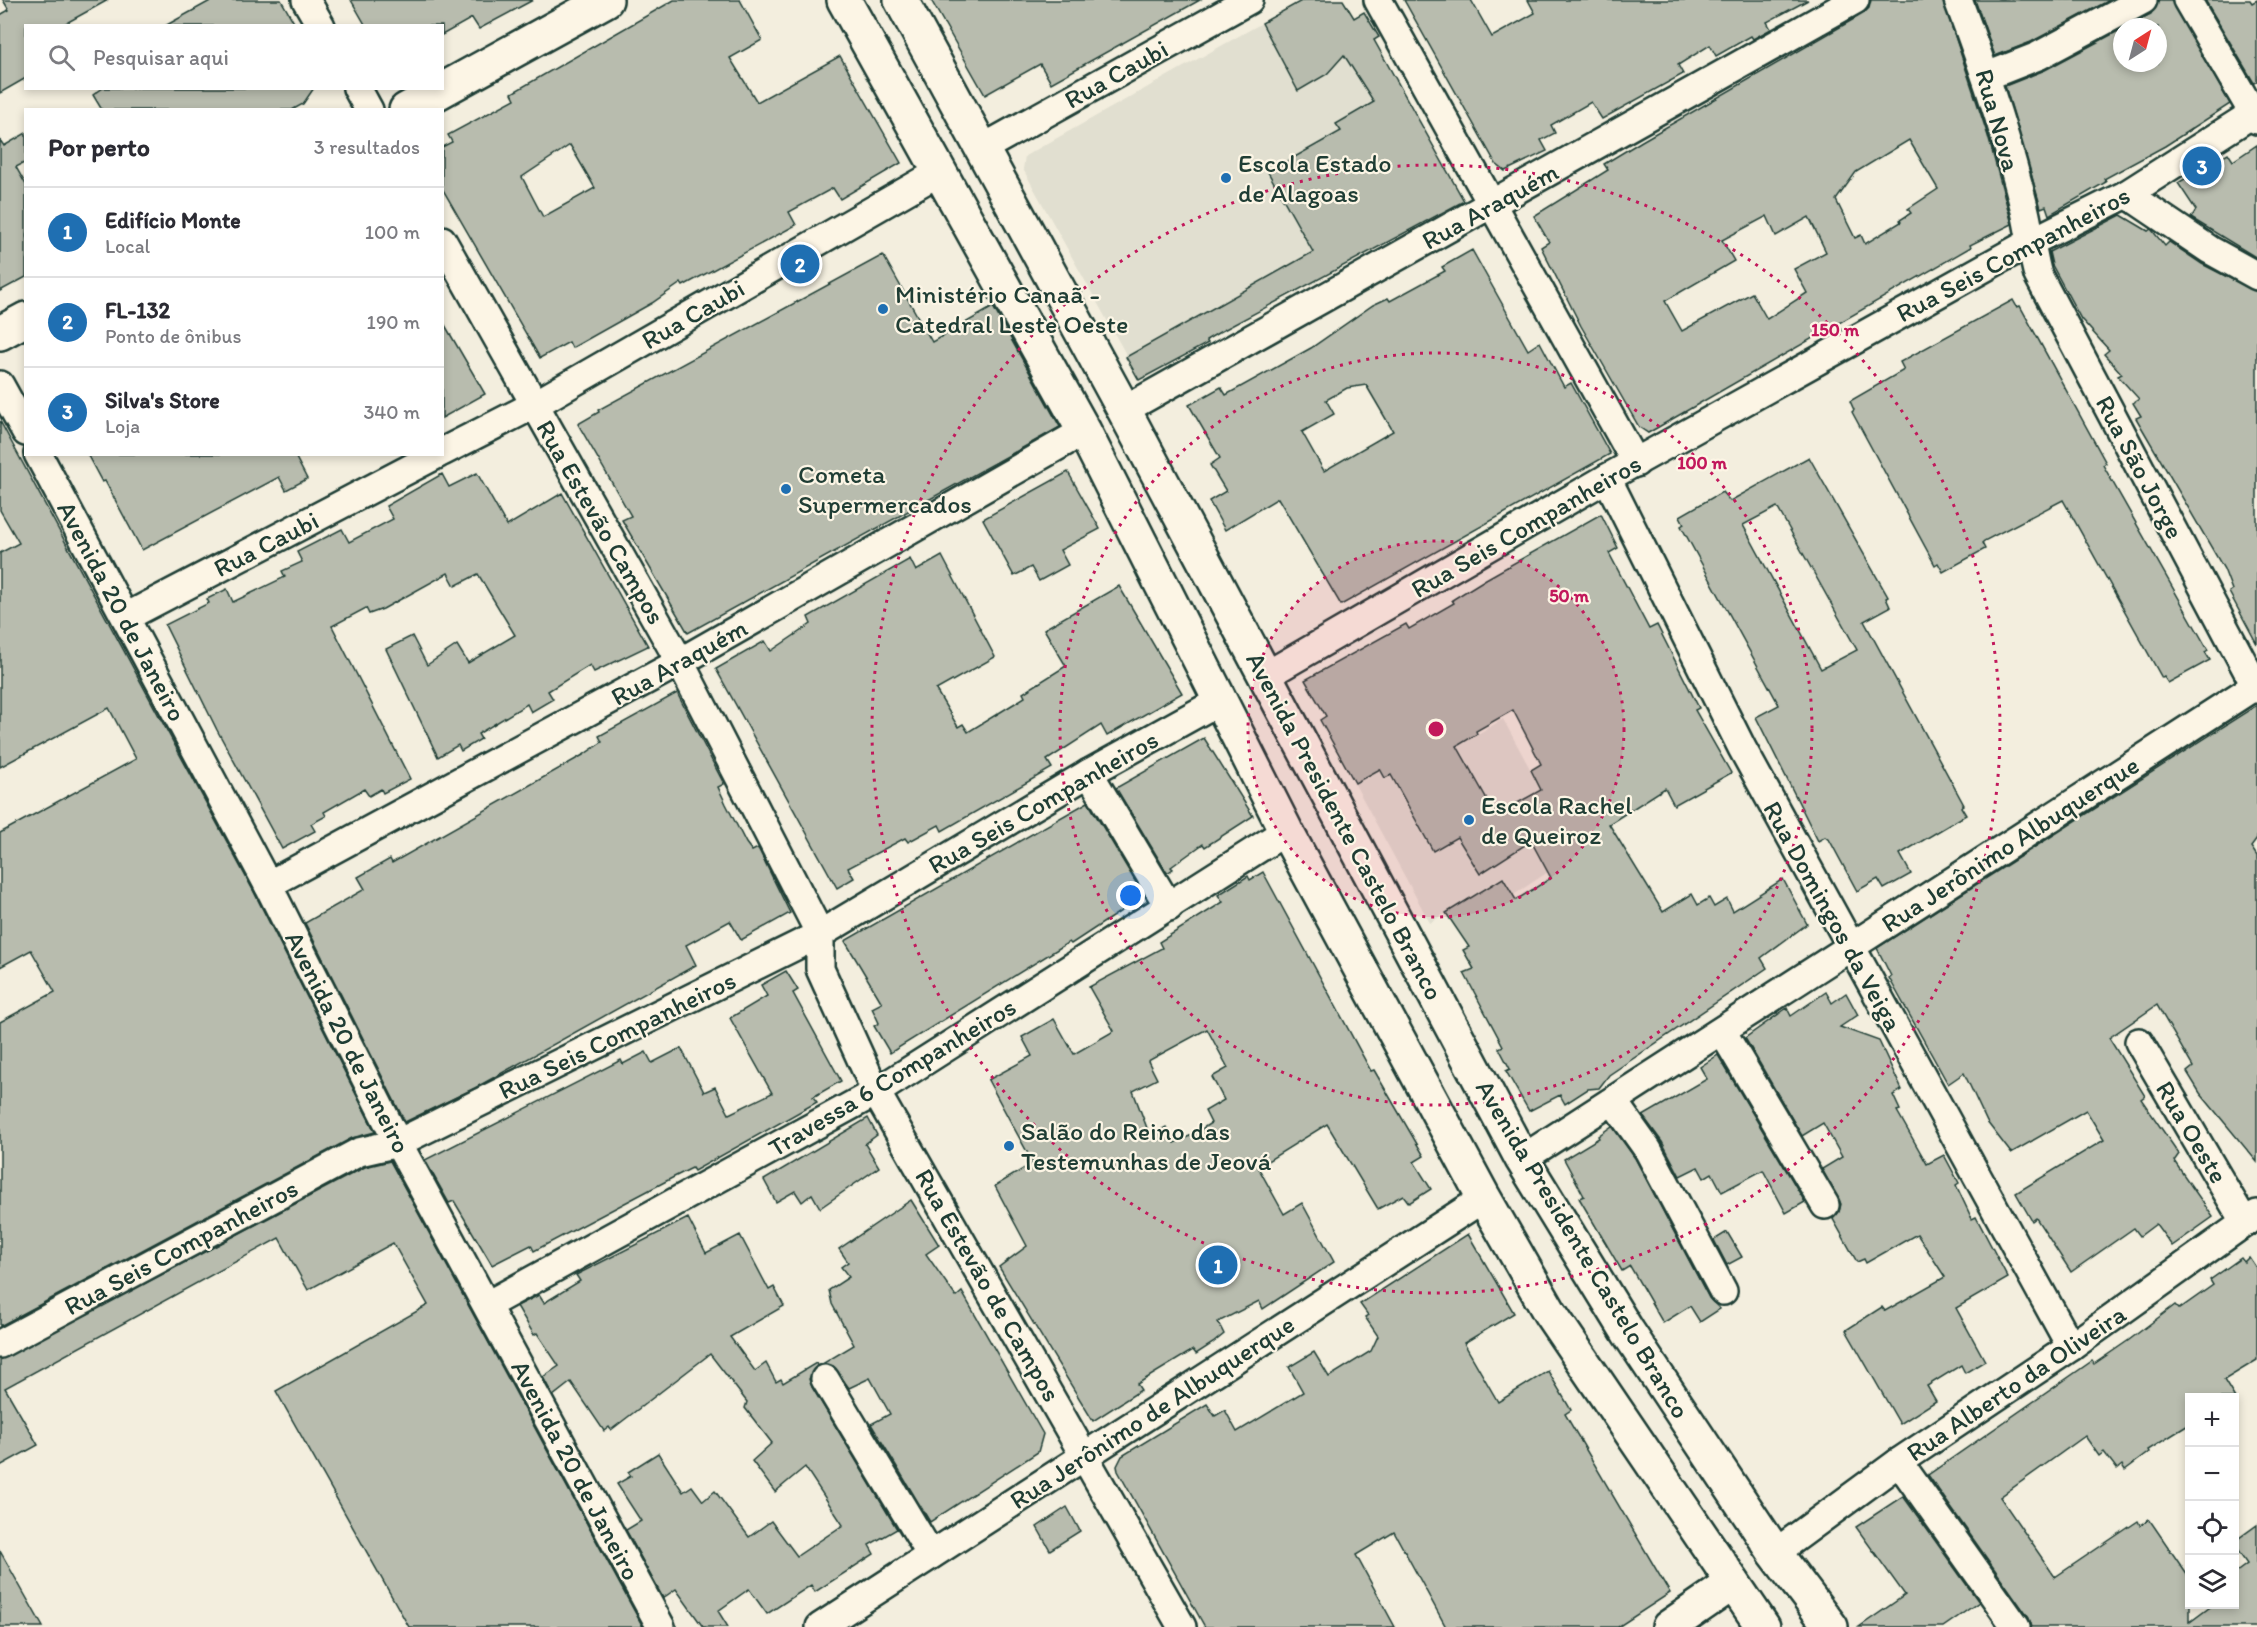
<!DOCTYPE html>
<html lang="pt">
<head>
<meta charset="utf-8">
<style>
  :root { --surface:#fff; --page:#f7f7f7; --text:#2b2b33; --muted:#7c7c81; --line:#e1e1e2; --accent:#1f6fb2 }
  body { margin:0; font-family:Itim,sans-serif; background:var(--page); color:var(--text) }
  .controls { position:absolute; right:18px; bottom:18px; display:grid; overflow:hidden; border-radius:0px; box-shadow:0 3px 9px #0003 }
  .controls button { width:54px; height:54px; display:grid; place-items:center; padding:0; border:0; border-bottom:2px solid var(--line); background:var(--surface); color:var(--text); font:30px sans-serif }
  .compass { position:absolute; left:2113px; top:18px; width:54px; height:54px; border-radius:50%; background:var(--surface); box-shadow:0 3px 9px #0003; rotate:36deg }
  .you { position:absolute; left:1131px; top:896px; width:21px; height:21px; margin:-15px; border:4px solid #fff; border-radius:50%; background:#1a73e8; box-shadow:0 0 0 9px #1a73e833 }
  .badge { display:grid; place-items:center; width:39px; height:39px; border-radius:50%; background:var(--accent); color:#fff; font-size:20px; font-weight:700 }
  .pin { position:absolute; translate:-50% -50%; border:3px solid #fff; box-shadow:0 2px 6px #0006 }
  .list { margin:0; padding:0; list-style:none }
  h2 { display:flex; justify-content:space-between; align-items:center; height:78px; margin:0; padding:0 24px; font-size:26px }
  h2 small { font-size:20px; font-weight:400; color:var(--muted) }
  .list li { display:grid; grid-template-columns:39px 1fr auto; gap:18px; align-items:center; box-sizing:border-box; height:90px; padding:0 24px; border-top:2px solid var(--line) }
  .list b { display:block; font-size:22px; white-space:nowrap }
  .list p { margin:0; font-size:20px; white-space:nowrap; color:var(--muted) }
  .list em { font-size:20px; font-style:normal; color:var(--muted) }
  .icon { flex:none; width:33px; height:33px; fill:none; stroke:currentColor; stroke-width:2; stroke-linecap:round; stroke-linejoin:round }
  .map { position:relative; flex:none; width:2257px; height:1627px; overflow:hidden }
  .search { position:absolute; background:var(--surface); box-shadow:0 3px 9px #0003; left:24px; top:24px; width:420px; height:66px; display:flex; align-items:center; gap:15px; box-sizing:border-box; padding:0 21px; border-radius:0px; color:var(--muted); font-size:22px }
  .panel { position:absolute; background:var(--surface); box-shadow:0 3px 9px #0003; left:24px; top:108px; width:420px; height:348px; border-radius:0px }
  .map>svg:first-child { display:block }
  .built { fill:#e1dfd0 }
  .building { fill:#b8bcae; stroke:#1f3d34; stroke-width:1.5; fill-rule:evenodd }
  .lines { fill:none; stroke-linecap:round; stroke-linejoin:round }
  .street-casing { stroke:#1f3d34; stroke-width:32 }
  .secondary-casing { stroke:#1f3d34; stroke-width:38 }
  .primary-casing { stroke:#1f3d34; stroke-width:38 }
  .street { stroke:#fcf5e5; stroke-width:27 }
  .secondary { stroke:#fcf5e5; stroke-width:33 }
  .primary { stroke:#fcf5e5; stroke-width:33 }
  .ring { fill:none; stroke:#c2185b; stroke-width:3; stroke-dasharray:3 6 }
  .poi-dot { fill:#1f6fb2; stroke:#fcf5e5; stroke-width:2 }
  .labels { text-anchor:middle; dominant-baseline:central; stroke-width:4.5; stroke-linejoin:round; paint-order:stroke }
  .street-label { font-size:26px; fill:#1f3d34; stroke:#fcf5e5 }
  .poi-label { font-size:26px; fill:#1f3d34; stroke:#fcf5e5; text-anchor:start }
  .centre { fill:#c2185b; stroke:#fcf5e5; stroke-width:3 }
  .ring-label { font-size:18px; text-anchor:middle; font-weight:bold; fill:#c2185b; stroke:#fcf5e5; stroke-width:4.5; stroke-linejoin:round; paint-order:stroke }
</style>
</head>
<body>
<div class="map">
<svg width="2257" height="1627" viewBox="0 0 2257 1627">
  <rect width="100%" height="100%" fill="#f3eede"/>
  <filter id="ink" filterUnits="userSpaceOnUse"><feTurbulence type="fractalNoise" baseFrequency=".0167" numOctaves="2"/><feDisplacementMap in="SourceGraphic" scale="12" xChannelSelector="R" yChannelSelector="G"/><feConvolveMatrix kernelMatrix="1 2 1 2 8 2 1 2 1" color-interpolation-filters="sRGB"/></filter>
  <g filter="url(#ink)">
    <g class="built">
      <path d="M1303 0H1316L1430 187 1128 358 1023 169 1025 156Z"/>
      <path d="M1503 719 1541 789 1581 850 1512 896 1501 878 1430 923 1325 729 1444 754Z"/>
    </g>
    <g class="building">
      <path d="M3 0H108L61 26H26V78L0 93V15L9 10Z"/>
      <path d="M212 0H281L296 26H165Z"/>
      <path d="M351 0H533L479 29 472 18 442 35V26H366Z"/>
      <path d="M674 0H740L762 40 730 58 757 102 840 56 901 163 840 199 833 188 789 212 796 225 683 286 681 283 652 303 572 348 569 342 540 358 442 188V147L452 142 448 135 515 99 512 93ZM570 145 595 188 543 217 522 177Z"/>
      <path d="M931 0H1200L1051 83 1040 64 985 95Z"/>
      <path d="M1303 0H1343L1354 18 1364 12 1379 37 1374 40 1464 201 1218 333 1206 340 1208 343 1139 380 1126 357 1313 252 1268 172 1341 131 1336 124 1374 102 1344 55 1327 74 1298 91 1262 23Z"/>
      <path d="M1404 0H1471L1492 37 1535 13 1528 0H1808L1767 22 1771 29 1753 39 1751 36 1716 56 1710 45 1678 65 1683 74 1602 119 1591 102 1551 125 1555 133 1541 140 1547 151 1505 171 1496 164Z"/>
      <path d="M1871 0H1943L1988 136 2012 224 1970 245 1971 247 1648 433 1639 427 1581 326 1541 247 1549 242 1534 216 1608 170 1604 164 1642 141 1863 14 1869 8ZM1909 140 1938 189 1908 209 1911 213 1900 220 1901 222 1865 244 1861 235 1855 238 1836 200 1856 172ZM1767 216 1776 236 1809 217 1826 252 1794 269 1807 293 1767 319 1752 293 1682 331 1665 301 1734 261 1722 240Z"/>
      <path d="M1975 0H2110L2031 42 1995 56Z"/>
      <path d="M2159 0H2171L2230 104 2165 146 2104 179 2106 182 2049 215 2046 206 2041 208 2005 86 2045 70 2122 29V63H2158V27H2126L2151 14Z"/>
      <path d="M2205 0H2250L2252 3 2257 0V81L2254 83Z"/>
      <path d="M103 88H314L303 104 292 110H102L93 95Z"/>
      <path d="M26 133V162L16 167 26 185V277L0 291V140L4 146Z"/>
      <path d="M2257 145V258L2191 218 2196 210 2178 183 2228 153 2233 161Z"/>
      <path d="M2121 215 2148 231 2151 229 2165 246 2169 242 2202 264 2257 292V644L2229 592 2232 590 2224 569 2136 418 2141 416 2133 403 2139 399 2118 376 2122 374 2104 354 2109 350 2081 319 2052 265 2049 252Z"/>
      <path d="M1472 250 1528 350 1540 342 1564 387 1571 383 1610 454 1341 605 1278 498 1225 530 1209 501 1226 491 1210 465 1220 458 1189 405 1221 387 1226 395 1311 348 1373 305 1388 298 1390 301 1445 271 1442 267ZM1366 385 1393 431 1324 471 1302 432 1334 414 1326 400 1347 388Z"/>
      <path d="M883 255 932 342 993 307 1060 427 688 633 622 520 631 516 578 424 599 412 598 410Z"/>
      <path d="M2013 300 2017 307 2020 306 2106 463 2103 465 2208 650 2205 652 2210 660 2168 683 2164 677 2162 678 2063 500 1984 541 1982 543 1985 549 1943 572 1938 563 1935 565 1852 412 1854 410 1850 401 1904 370 1900 362Z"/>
      <path d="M442 320 485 394 442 418Z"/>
      <path d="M0 421 254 892 375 1132 352 1138 0 1326V1022L55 992 31 950 0 967V833L136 759 109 708 0 767V553L19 543 0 510Z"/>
      <path d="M87 454H294L307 479 286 490 279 477 142 550 105 481 102 482Z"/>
      <path d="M1809 457 1888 597 1886 598 1890 607 1864 621 1964 805 1961 807 1966 815 1900 854 1911 874 1884 889 1878 879 1857 891 1830 841 1825 837 1818 841 1756 717 1779 705 1681 526 1684 524 1680 516 1722 492 1730 501ZM1777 507 1857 650 1821 669 1743 525Z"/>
      <path d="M1068 472 1100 529 1060 550 1068 565 1039 581 1031 567 1014 576 983 519Z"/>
      <path d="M477 473 507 526 562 493 648 646 594 672 590 665 548 691 553 699 531 712 527 704 478 734 481 739 461 751 458 745 438 757 386 649 412 636 427 665 457 645 468 663 515 635 478 574 455 586 448 573 383 609 369 614 366 608 332 626 410 779 383 793 381 789 369 796 364 789 324 812 326 816 311 824 315 831 282 849 217 730 165 625 209 603 207 599 227 589 233 602 285 577 282 571 302 562 297 552 342 529 349 542 393 519 386 506 442 474 449 487Z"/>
      <path d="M1601 514 1618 548 1609 553 1649 629 1657 625 1699 708 1695 710 1731 773 1674 805 1665 788 1609 824 1663 912 1692 894 1698 905 1709 898 1714 907 1727 899 1733 911 1783 879 1807 924 1761 958 1767 968 1609 1075 1599 1088 1588 1089 1565 1104 1560 1095 1529 1111 1506 1071 1510 1069 1499 1048 1503 1046 1464 973 1474 969 1463 950 1469 947 1446 913 1503 878 1516 900 1551 878 1531 841 1480 874 1457 837 1433 851 1391 775 1385 778 1380 769 1355 783 1320 720 1326 716 1305 680 1406 624 1409 629 1454 603 1452 600 1486 579ZM1513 710 1541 764 1531 770 1541 790 1496 815 1457 746 1477 734 1476 731Z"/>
      <path d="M942 556 995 657 936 690 958 727 963 724 968 732 1025 697 1023 693 1066 666 1044 629 1119 586 1182 693 1107 736 1101 725 1047 760 1052 768 942 831 939 825 908 842 905 838 848 868 854 878 837 888 716 669 765 641 771 651 811 624 808 617 910 559 916 571Z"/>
      <path d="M677 693 724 784 718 787 726 804 746 843 752 851 758 848 790 913 741 940 730 921 686 945 696 965 475 1088 405 1122 305 923 365 889 358 877 390 859 392 863 583 755 602 742 599 736Z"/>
      <path d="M2257 705V839L2251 847 2257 856V1162L2200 1093 2187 1072 2193 1067 2157 1005 2109 1038 2145 1096 2141 1099 2179 1154 2174 1161 2213 1217 2172 1246 2156 1224 2140 1236 2134 1228 2071 1272 2036 1218 2032 1221 2016 1193 2104 1140 2086 1110 2011 1153 1987 1122 1964 1073 1948 1084 1889 978 1891 976 1877 948Z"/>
      <path d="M1204 738 1253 816 1205 847 1203 844 1171 867 1173 869 1167 873 1116 788Z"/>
      <path d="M1088 802 1144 896 1071 944 1069 942 890 1053 874 1026 879 1023 872 1008 882 1003 845 941Z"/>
      <path d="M1263 872 1371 1071 1374 1070 1424 1156 1414 1162 1431 1189 1409 1203 1403 1195 1378 1209 1327 1124 1258 1167 1284 1214 1302 1203 1334 1262 1263 1309 1259 1301 1218 1322 1224 1334 1213 1343 1196 1354 1193 1350 1137 1384 1141 1390 1093 1421 999 1267 1027 1246 995 1186 1033 1163 988 1080 1032 1056 1022 1037 1054 1019 1074 1054 1114 1031 1089 987 1162 948 1159 942 1223 902 1218 895 1248 876 1250 880ZM1207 1029 1228 1068 1212 1077 1224 1100 1205 1111 1211 1123 1192 1135 1174 1143 1166 1127 1150 1136 1133 1091 1157 1079 1148 1061Z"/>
      <path d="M786 971 798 990 793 993 841 1081 813 1097 817 1102 694 1171 692 1168 674 1177 534 1251 531 1245 492 1265 454 1201 449 1203 425 1160 621 1060 623 1064 646 1052 652 1063 681 1048 704 1092 715 1087 729 1114 772 1093 730 1018 767 996 761 985Z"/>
      <path d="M1826 992 1832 1003 1846 993 1858 1015 1840 1027 1879 1041 1902 1090 1893 1095 1900 1110 1897 1111 1927 1164 1944 1155 1959 1183 1956 1185 1972 1219 1976 1217 2008 1278 1956 1308 1985 1361 1965 1373 1961 1365 1927 1386 1936 1401 1900 1424 1846 1330 1882 1307 1885 1311 1945 1277 1917 1234 1866 1263 1864 1259 1857 1262 1833 1219 1839 1212 1841 1204 1822 1169 1842 1157 1823 1123 1802 1136 1745 1038 1787 1008 1791 1016Z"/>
      <path d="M1718 1055 1805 1202 1786 1213 1763 1170 1722 1192 1712 1173 1704 1178 1698 1167 1680 1176 1662 1142 1643 1116 1707 1079 1700 1067Z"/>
      <path d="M868 1118 877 1135 865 1144 879 1167 820 1208 812 1194 802 1202 795 1191 776 1202 764 1180Z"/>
      <path d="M1612 1126 1635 1158 1709 1298 1720 1309 1700 1322 1690 1306 1663 1323 1630 1266 1622 1271 1579 1198 1584 1196 1564 1159 1599 1138 1598 1136Z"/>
      <path d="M390 1161 643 1627H409L276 1391 428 1305 393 1243 308 1290 279 1238 5 1388 38 1445 0 1466V1360L365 1167Z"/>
      <path d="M911 1200 939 1245 926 1254 956 1297 962 1292 1043 1434 1038 1452 930 1522 871 1424 890 1414 870 1378 849 1388 833 1366 822 1364 854 1345 832 1304 829 1290 849 1277 841 1267 848 1262 839 1249Z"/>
      <path d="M688 1218 706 1253 740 1235 769 1290 774 1287 784 1306 730 1337 755 1371 766 1363 776 1382 781 1379 783 1383 816 1363 817 1365 809 1379 812 1387 897 1529 869 1545 874 1554 815 1592 811 1585 767 1614 749 1589 718 1611 728 1627H703L676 1589 663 1598 626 1530 641 1521 617 1484 631 1476 628 1472 658 1453 683 1492 692 1486 703 1501 715 1491 749 1537 771 1521 797 1556 843 1525 805 1467 775 1492 752 1461 772 1443 745 1408 747 1402 710 1354 611 1430 609 1427 604 1431 571 1382 553 1396 543 1377 559 1366 537 1333 534 1335 517 1306 539 1295 544 1303 580 1281 576 1275Z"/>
      <path d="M1727 1232 1742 1257 1727 1265 1714 1240Z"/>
      <path d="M1468 1234 1514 1313 1464 1343 1498 1402 1548 1371 1571 1410 1565 1414 1670 1593 1618 1627H1446L1394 1532 1356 1555 1395 1627H1205L1118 1471 1117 1466 1122 1456 1207 1404 1215 1416 1225 1410 1237 1432 1303 1392 1289 1367 1314 1352 1329 1377 1371 1351 1378 1336 1365 1317 1368 1315 1360 1304Z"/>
      <path d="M2249 1257 2257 1269V1360L2224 1380 2235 1398H2190V1424L2148 1450 2149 1452 2125 1470 2122 1465 2117 1469 2104 1452 2099 1456 2085 1436 2000 1497 2055 1577 2138 1521 2140 1525 2149 1519 2190 1579V1622L2213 1605H2235V1573L2247 1564 2235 1547V1541L2257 1525V1627H2032L2029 1618 1928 1475 2092 1361 2094 1364 2129 1340 2175 1305 2179 1309 2213 1285 2210 1280 2241 1258 2244 1262Z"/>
      <path d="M1903 1496 1979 1602 1943 1627H1859L1905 1595 1856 1527Z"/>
      <path d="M1067 1507 1080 1531 1050 1550 1037 1527Z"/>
      <path d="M0 1551 43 1627H0Z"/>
    </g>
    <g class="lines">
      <defs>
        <g id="street">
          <path d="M306 0 321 26"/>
          <path d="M1378 0 1636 463"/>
          <path d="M1958 0C1984 69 2008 140 2025 211 2030 232 2032 254 2038 275L2257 689"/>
          <path d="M2187 0 2257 120"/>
          <path d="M1987 76 2038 56 2143 0"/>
          <path d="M357 88 369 110"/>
          <path d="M983 148 1249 0"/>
          <path d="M2127 194 2210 250 2257 276"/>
          <path d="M442 240 680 662 820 934V969L876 1092 1182 1627"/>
          <path d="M0 385 26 432"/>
          <path d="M1124 410 1855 0"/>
          <path d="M442 452 534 405 941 171"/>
          <path d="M38 454 268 885 398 1143 661 1627"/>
          <path d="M1607 478 1742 748 2071 1347"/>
          <path d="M126 617 438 454"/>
          <path d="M1265 676 1607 478 2029 243 2127 194 2257 111"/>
          <path d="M1089 773 1169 907"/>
          <path d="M268 885 680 662 1084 431"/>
          <path d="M1722 1031 1825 1205"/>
          <path d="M2139 1042 2245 1223"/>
          <path d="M1613 1101 1648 1150 1723 1291"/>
          <path d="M1522 1159 2255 686"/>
          <path d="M487 1305 876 1092 1286 831"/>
          <path d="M0 1344 359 1152 398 1143 820 934 1089 773 1221 700"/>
          <path d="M825 1379 931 1555"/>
          <path d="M1899 1462 2016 1627"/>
          <path d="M1775 1553 1899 1462 2071 1347 2257 1214"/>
          <path d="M820 1627 1484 1198"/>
        </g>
        <g id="secondary">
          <path d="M406 110 606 0"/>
          <path d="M0 333 26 319"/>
          <path d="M1669 1627 1733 1583"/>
        </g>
        <g id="primary">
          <path d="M844 0 1084 431 1286 831 1484 1198 1550 1313 1763 1627"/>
          <path d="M901 0 1124 410 1522 1159 1628 1332 1775 1553 1831 1627"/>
        </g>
      </defs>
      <use href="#street" class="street-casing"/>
      <use href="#secondary" class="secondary-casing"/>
      <use href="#primary" class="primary-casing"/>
      <use href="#street" class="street"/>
      <use href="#secondary" class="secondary"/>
      <use href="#primary" class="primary"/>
    </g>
  </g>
  <circle cx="1436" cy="729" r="188" fill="#c2185b" fill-opacity=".12"/>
  <g class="ring">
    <circle cx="1436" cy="729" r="188"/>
    <circle cx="1436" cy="729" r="376"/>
    <circle cx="1436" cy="729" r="564"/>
  </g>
  <g class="poi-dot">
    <circle cx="1226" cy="178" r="6"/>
    <circle cx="883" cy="309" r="6"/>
    <circle cx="786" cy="489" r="6"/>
    <circle cx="1469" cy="820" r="6"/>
    <circle cx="1009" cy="1146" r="6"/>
  </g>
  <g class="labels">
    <g class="street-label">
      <text transform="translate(1116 74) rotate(-29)">Rua Caubi</text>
      <text transform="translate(1998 120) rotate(74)">Rua Nova</text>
      <text transform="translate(1490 206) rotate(-29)">Rua Araquém</text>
      <text transform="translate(2013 254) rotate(-28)">Rua Seis Companheiros</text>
      <text transform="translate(693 314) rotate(-30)">Rua Caubi</text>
      <text transform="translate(2140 467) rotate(62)">Rua São Jorge</text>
      <text transform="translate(601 522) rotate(60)">Rua Estevão Campos</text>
      <text transform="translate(1526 526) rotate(-30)">Rua Seis Companheiros</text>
      <text transform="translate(266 544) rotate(-27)">Rua Caubi</text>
      <text transform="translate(122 611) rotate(62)">Avenida 20 de Janeiro</text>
      <text transform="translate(679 662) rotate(-29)">Rua Araquém</text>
      <text transform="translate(1043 802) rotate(-30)">Rua Seis Companheiros</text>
      <text transform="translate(1345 826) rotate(62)">Avenida Presidente Castelo Branco</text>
      <text transform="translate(2010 844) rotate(-33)">Rua Jerônimo Albuquerque</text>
      <text transform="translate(1833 916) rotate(61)">Rua Domingos da Veiga</text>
      <text transform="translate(617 1035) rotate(-26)">Rua Seis Companheiros</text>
      <text transform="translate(348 1042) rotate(63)">Avenida 20 de Janeiro</text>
      <text transform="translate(892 1077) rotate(-31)">Travessa 6 Companheiros</text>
      <text transform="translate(2192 1132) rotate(59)">Rua Oeste</text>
      <text transform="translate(181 1247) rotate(-28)">Rua Seis Companheiros</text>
      <text transform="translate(1583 1249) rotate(59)">Avenida Presidente Castelo Branco</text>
      <text transform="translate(988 1285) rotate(60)">Rua Estevão de Campos</text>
      <text transform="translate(2016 1383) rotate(-34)">Rua Alberto da Oliveira</text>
      <text transform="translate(1152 1412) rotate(-33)">Rua Jerônimo de Albuquerque</text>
      <text transform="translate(576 1470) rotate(62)">Avenida 20 de Janeiro</text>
    </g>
    <g class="poi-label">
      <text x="1238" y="163">Escola Estado<tspan x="1238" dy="30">de Alagoas</tspan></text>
      <text x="895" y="294">Ministério Canaã -<tspan x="895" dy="30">Catedral Leste Oeste</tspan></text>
      <text x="798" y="474">Cometa<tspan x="798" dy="30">Supermercados</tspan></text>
      <text x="1481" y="805">Escola Rachel<tspan x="1481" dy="30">de Queiroz</tspan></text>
      <text x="1021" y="1131">Salão do Reino das<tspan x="1021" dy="30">Testemunhas de Jeová</tspan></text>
    </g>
  </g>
  <circle cx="1436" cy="729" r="9" class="centre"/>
  <g class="ring-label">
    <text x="1835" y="336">150 m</text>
    <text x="1702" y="469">100 m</text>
    <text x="1569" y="602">50 m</text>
  </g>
</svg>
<div class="controls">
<button>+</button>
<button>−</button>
<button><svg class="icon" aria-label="locate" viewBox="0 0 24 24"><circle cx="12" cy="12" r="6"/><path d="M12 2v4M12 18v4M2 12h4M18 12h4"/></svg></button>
<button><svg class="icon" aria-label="layers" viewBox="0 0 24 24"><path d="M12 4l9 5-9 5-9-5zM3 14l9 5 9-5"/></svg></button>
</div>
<svg class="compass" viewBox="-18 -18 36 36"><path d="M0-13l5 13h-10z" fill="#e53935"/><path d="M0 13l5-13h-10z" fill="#7c7c81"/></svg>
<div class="you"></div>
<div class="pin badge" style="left:1218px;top:1265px">1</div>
<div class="pin badge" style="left:800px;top:264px">2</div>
<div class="pin badge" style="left:2202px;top:166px">3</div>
<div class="search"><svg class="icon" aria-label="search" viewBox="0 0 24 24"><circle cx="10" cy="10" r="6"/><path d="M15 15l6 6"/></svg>Pesquisar aqui</div>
<section class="panel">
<h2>Por perto<small>3 resultados</small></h2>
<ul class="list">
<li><span class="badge">1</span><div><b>Edifício Monte</b><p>Local</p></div><em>100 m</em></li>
<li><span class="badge">2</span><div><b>FL-132</b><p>Ponto de ônibus</p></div><em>190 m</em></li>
<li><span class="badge">3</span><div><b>Silva's Store</b><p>Loja</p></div><em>340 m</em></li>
</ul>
</section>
</div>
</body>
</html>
